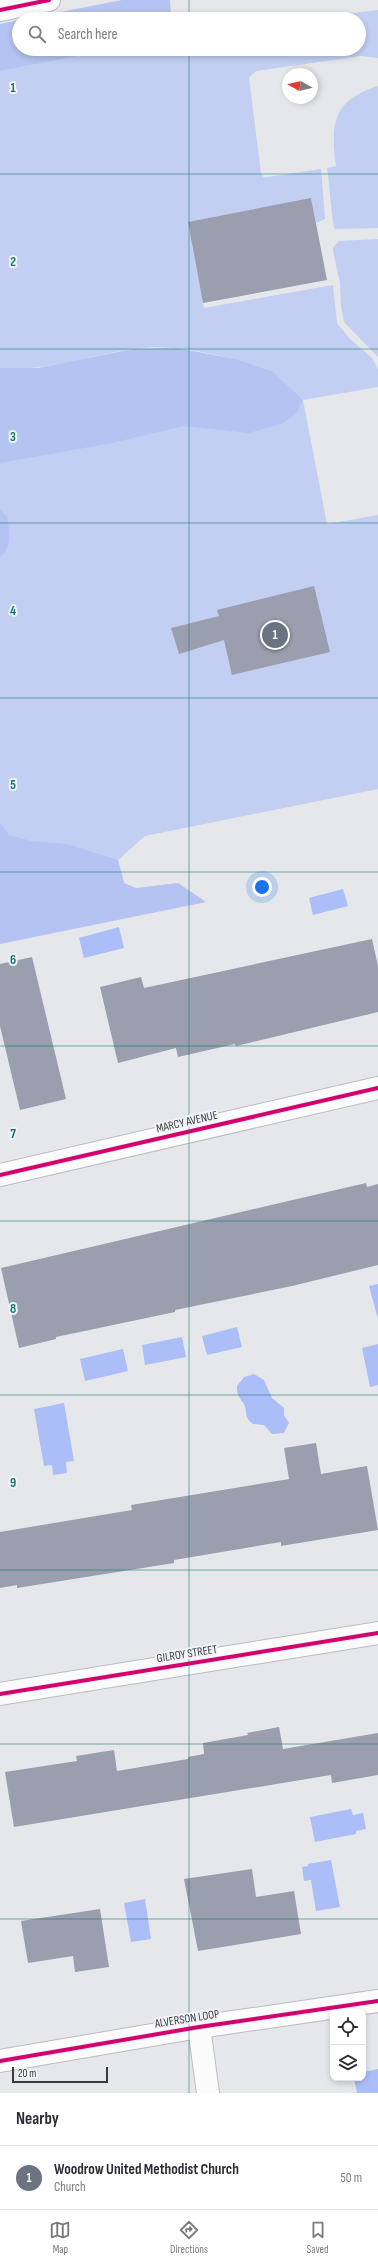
<!DOCTYPE html>
<html lang="en">
<head>
<meta charset="utf-8">
<style>
  :root { --surface:#fff; --page:#f2f2f3; --text:#2b2b33; --muted:#7c7c81; --line:#e1e1e2; --accent:#757779 }
  body { margin:0; font-family:"Sofia Sans Condensed",sans-serif; background:var(--page); color:var(--text) }
  .controls { position:absolute; right:12px; bottom:12px; display:grid; overflow:hidden; border-radius:8px; box-shadow:0 2px 6px #0003 }
  .controls button { width:36px; height:36px; display:grid; place-items:center; padding:0; border:0; border-bottom:1px solid var(--line); background:var(--surface); color:var(--text); font:20px sans-serif }
  .compass { position:absolute; left:282px; top:68px; width:36px; height:36px; border-radius:50%; background:var(--surface); box-shadow:0 2px 6px #0003; rotate:278deg }
  .scale { position:absolute; left:12px; bottom:10px; width:96px; box-sizing:border-box; padding-left:4px; border:2px solid #393a3c; border-top:0; font-size:11px; line-height:14px; white-space:nowrap; color:#393a3c; -webkit-text-stroke:3px #f1f3f9; paint-order:stroke }
  .you { position:absolute; left:262px; top:887px; width:14px; height:14px; margin:-10px; border:3px solid #fff; border-radius:50%; background:#1a73e8; box-shadow:0 0 0 6px #1a73e833 }
  .badge { display:grid; place-items:center; width:26px; height:26px; border-radius:50%; background:var(--accent); color:#fff; font-size:13px; font-weight:700 }
  .pin { position:absolute; translate:-50% -50%; border:2px solid #fff; box-shadow:0 1px 4px #0006 }
  .list { margin:0; padding:0; list-style:none }
  h2 { display:flex; justify-content:space-between; align-items:center; height:52px; margin:0; padding:0 16px; font-size:17px }
  h2 small { font-size:13px; font-weight:400; color:var(--muted) }
  .list li { display:grid; grid-template-columns:26px 1fr auto; gap:12px; align-items:center; box-sizing:border-box; height:64px; padding:0 16px; border-top:1px solid var(--line) }
  .list b { display:block; font-size:15px; white-space:nowrap }
  .list p { margin:0; font-size:13px; white-space:nowrap; color:var(--muted) }
  .list em { font-size:13px; font-style:normal; color:var(--muted) }
  .icon { flex:none; width:22px; height:22px; fill:none; stroke:currentColor; stroke-width:2; stroke-linecap:round; stroke-linejoin:round }
  .map { position:relative; flex:none; width:378px; height:2093px; overflow:hidden }
  .search { position:absolute; background:var(--surface); box-shadow:0 2px 6px #0003; left:12px; right:12px; top:12px; height:44px; display:flex; align-items:center; gap:10px; box-sizing:border-box; padding:0 14px; border-radius:22px; color:var(--muted); font-size:15px }
  .sheet { height:116px; background:var(--surface) }
  nav { display:flex; justify-content:space-around; align-items:center; box-sizing:border-box; height:56px; border-top:1px solid var(--line); background:var(--surface); font-size:11px; color:var(--muted) }
  nav a { display:grid; justify-items:center; gap:2px }
  nav .on { color:var(--accent) }
  .map>svg:first-child { display:block }
  .green { fill:#c2cff2 }
  .forest { fill:#b4c3f1 }
  .water { fill:#abbef7 }
  .building { fill:#9a9eae }
  .lines { fill:none; stroke-linecap:round; stroke-linejoin:round }
  .minor-casing { stroke:#bcbdc0; stroke-width:24 }
  .minor { stroke:#fbfbfc; stroke-width:22 }
  .cycleway-casing { stroke:#f1f3f9; stroke-width:6 }
  .cycleway { stroke:#d6006c; stroke-width:4 }
  .grid { fill:none; stroke:#0f766e; stroke-width:1; stroke-opacity:0.55 }
  .labels { text-anchor:middle; dominant-baseline:central; stroke-width:4; stroke-linejoin:round; paint-order:stroke }
  .street-label { font-size:12px; fill:#393a3c; stroke:#f1f3f9 }
  .grid-label { font-size:13px; text-anchor:middle; font-weight:bold; fill:#0f766e; stroke:#f1f3f9; stroke-width:4; stroke-linejoin:round; paint-order:stroke }
</style>
</head>
<body>
<div class="map">
<svg width="378" height="2093" viewBox="0 0 378 2093">
  <rect width="100%" height="100%" fill="#e5e7ea"/>
  <g class="green">
    <path d="M378 10V58L361 56 256 71 249 78 261 173 263 177H268L321 169 325 219 316 223 311 199 188 222 204 308 333 285 337 323 349 338 372 358 378 369V387L303 400 327 524 378 515V789L145 836 118 860 124 883 0 944V455L272 371C228 357 179 342 132 349 88 356 45 372 0 368V71L116 49H359V19H304Z"/>
    <path d="M378 86V228L335 229C332 226 329 177 327 168L336 166C331 123 332 101 378 86Z"/>
    <path d="M378 239V357L344 322 341 306 340 283 333 251V247L339 241Z"/>
  </g>
  <g class="forest">
    <path d="M122 0H170L171 19H25Z"/>
    <path d="M19 20V49H116L0 71V24Z"/>
    <path d="M177 348 235 359 272 371 303 400 296 414 281 424 249 433 183 426 112 443 0 463V368H38L133 349Z"/>
    <path d="M0 510 7 516C9 528 13 549 0 557Z"/>
    <path d="M0 823 9 835 31 841 67 844 118 860 124 883 136 888 178 883 206 902 0 944Z"/>
  </g>
  <g class="water">
    <path d="M343 889 348 906 313 915 309 898Z"/>
    <path d="M119 927 124 948 84 958 79 938Z"/>
    <path d="M378 1284V1319L369 1286Z"/>
    <path d="M237 1327 242 1347 207 1355 202 1336Z"/>
    <path d="M182 1337 186 1357 145 1365 142 1345Z"/>
    <path d="M378 1344V1385L370 1387 362 1348Z"/>
    <path d="M123 1349 128 1371 85 1381 80 1359Z"/>
    <path d="M254 1374 264 1380 272 1398 284 1408V1415L289 1423 284 1433 272 1434 264 1425 253 1424C243 1416 248 1411 244 1404 239 1397 237 1395 237 1386L244 1377Z"/>
    <path d="M64 1403 74 1461 66 1462 67 1473 53 1475 52 1465 44 1466 34 1409Z"/>
    <path d="M351 1809 353 1815 363 1813 366 1829 356 1831V1834L315 1842 310 1817Z"/>
    <path d="M331 1860 340 1907 316 1911 311 1880 304 1881 302 1867 308 1866V1864Z"/>
    <path d="M145 1899 151 1939 131 1942 124 1903Z"/>
    <path d="M378 2069V2093H357L354 2078H363V2072Z"/>
  </g>
  <g class="building">
    <path d="M311 198 327 280 203 303 188 222Z"/>
    <path d="M314 586 330 652 232 675 224 640 179 654 171 628 219 616 217 610Z"/>
    <path d="M372 939 378 966V1012L236 1046 235 1044 178 1057 176 1048 118 1063 100 987 141 977 144 988Z"/>
    <path d="M32 957 66 1099 20 1110 0 1026V964Z"/>
    <path d="M366 1183 367 1187 378 1184V1265L292 1286 175 1310V1312L56 1337V1339L19 1348 1 1268Z"/>
    <path d="M316 1443 321 1474 367 1466 378 1530 281 1546V1542L174 1560V1563L17 1588V1585L0 1588V1532L132 1510 131 1505 289 1479 284 1448Z"/>
    <path d="M279 1727 283 1749 378 1733V1775L332 1783 331 1775 14 1827 5 1772 77 1761 76 1756 114 1750 117 1771 188 1759V1757L204 1754 203 1743 248 1735 247 1733Z"/>
    <path d="M252 1869 256 1897 294 1891 301 1934 198 1951 184 1879Z"/>
    <path d="M100 1909 109 1967 75 1972 73 1956 28 1963 21 1921Z"/>
  </g>
  <g class="lines">
    <defs>
      <g id="minor">
        <path d="M0 10 49 0"/>
        <path d="M0 1175 378 1088"/>
        <path d="M0 1694 378 1633"/>
        <path d="M199 2027 208 2093"/>
        <path d="M0 2061 199 2027 378 2001"/>
      </g>
    </defs>
    <use href="#minor" class="minor-casing"/>
    <use href="#minor" class="minor"/>
    <defs>
      <g id="cycleway">
        <path d="M0 10 49 0"/>
        <path d="M0 1175 378 1088"/>
        <path d="M0 1694 378 1633"/>
        <path d="M0 2061 199 2027 378 2001"/>
      </g>
    </defs>
    <use href="#cycleway" class="cycleway-casing"/>
    <use href="#cycleway" class="cycleway"/>
  </g>
  <path class="grid" d="M189 0V19M189 49V2093M0 174H378M0 349H378M0 523H378M0 698H378M0 872H378M0 1046H378M0 1221H378M0 1395H378M0 1570H378M0 1744H378M0 1919H378"/>
  <g class="labels">
    <g class="street-label">
      <text transform="translate(187 1122) rotate(-13)">MARCY AVENUE</text>
      <text transform="translate(187 1654) rotate(-9)">GILROY STREET</text>
      <text transform="translate(187 2019) rotate(-9)">ALVERSON LOOP</text>
    </g>
  </g>
  <g class="grid-label">
    <text x="13" y="92">1</text>
    <text x="13" y="266">2</text>
    <text x="13" y="441">3</text>
    <text x="13" y="615">4</text>
    <text x="13" y="789">5</text>
    <text x="13" y="964">6</text>
    <text x="13" y="1138">7</text>
    <text x="13" y="1313">8</text>
    <text x="13" y="1487">9</text>
  </g>
</svg>
<div class="controls">
<button><svg class="icon" aria-label="locate" viewBox="0 0 24 24"><circle cx="12" cy="12" r="6"/><path d="M12 2v4M12 18v4M2 12h4M18 12h4"/></svg></button>
<button><svg class="icon" aria-label="layers" viewBox="0 0 24 24"><path d="M12 4l9 5-9 5-9-5zM3 14l9 5 9-5"/></svg></button>
</div>
<svg class="compass" viewBox="-18 -18 36 36"><path d="M0-13l5 13h-10z" fill="#e53935"/><path d="M0 13l5-13h-10z" fill="#7c7c81"/></svg>
<div class="scale">20 m</div>
<div class="you"></div>
<div class="pin badge" style="left:275px;top:635px;background:#6b7280">1</div>
<div class="search"><svg class="icon" aria-label="search" viewBox="0 0 24 24"><circle cx="10" cy="10" r="6"/><path d="M15 15l6 6"/></svg>Search here</div>
</div>
<section class="sheet">
<h2>Nearby<small></small></h2>
<ul class="list">
<li><span class="badge" style="background:#6b7280">1</span><div><b>Woodrow United Methodist Church</b><p>Church</p></div><em>50 m</em></li>
</ul>
</section>
<nav>
<a class="on"><svg class="icon" aria-label="map" viewBox="0 0 24 24"><path d="M3 6l6-2 6 2 6-2v14l-6 2-6-2-6 2zM9 4v14M15 6v14"/></svg>Map</a>
<a><svg class="icon" aria-label="directions" viewBox="0 0 24 24"><path d="M12 3l9 9-9 9-9-9zM9 14v-3h6M13 9l2 2-2 2"/></svg>Directions</a>
<a><svg class="icon" aria-label="saved" viewBox="0 0 24 24"><path d="M7 4h10v16l-5-4-5 4z"/></svg>Saved</a>
</nav>
</body>
</html>
